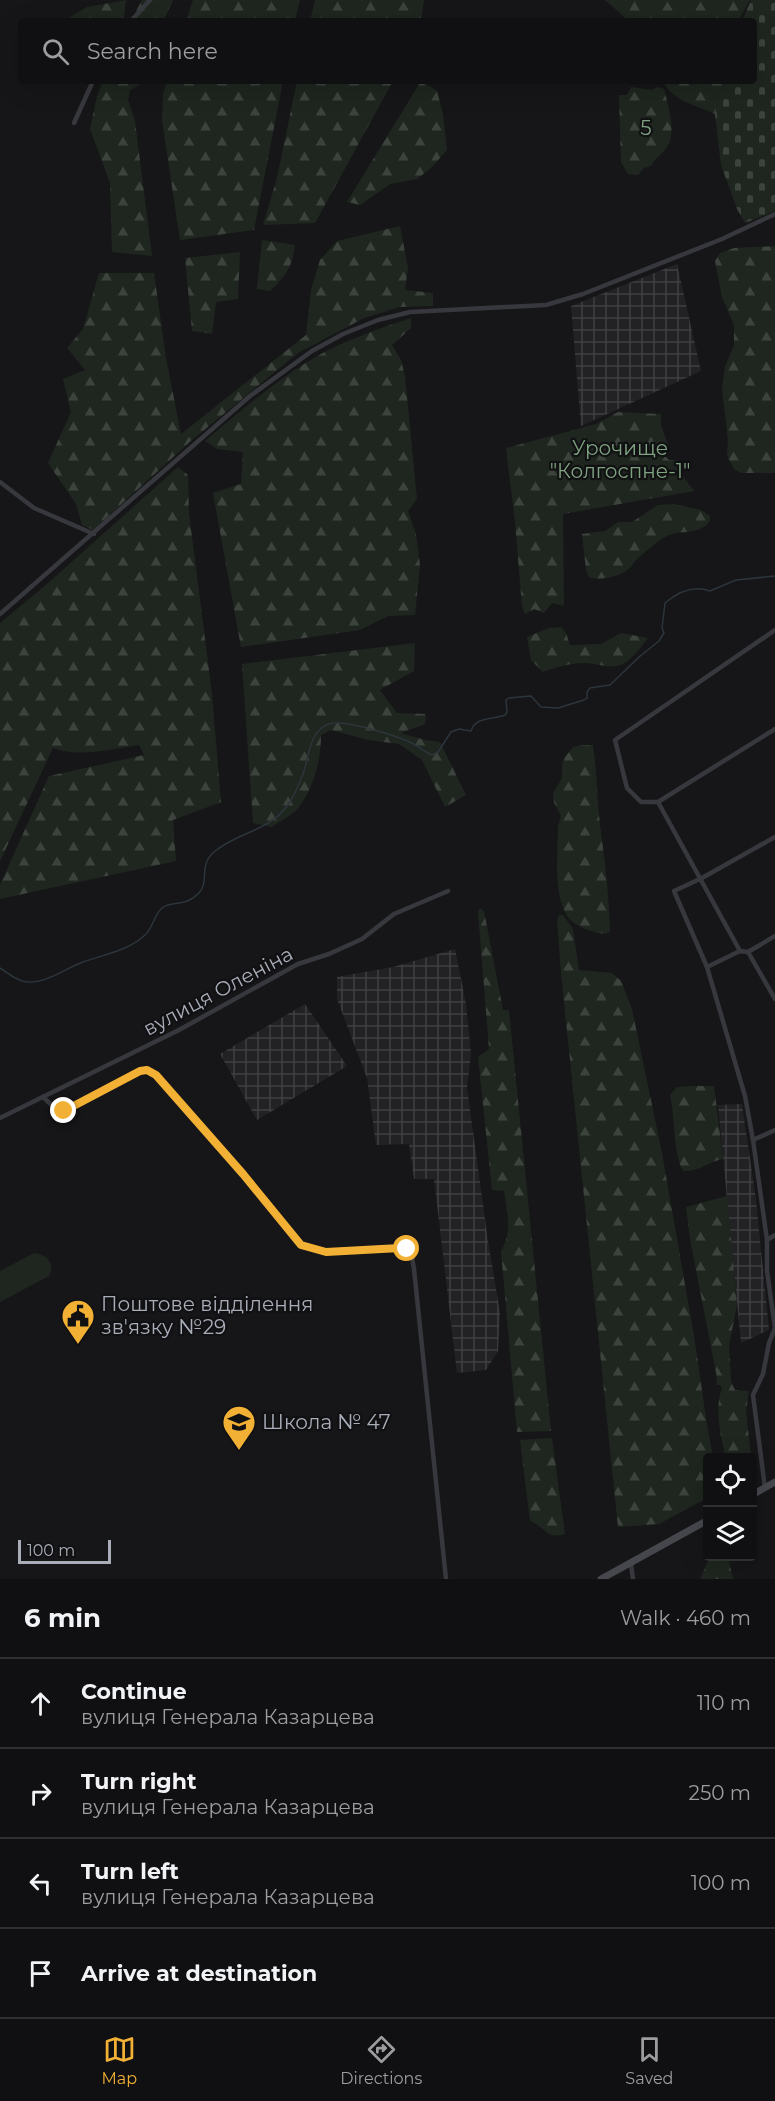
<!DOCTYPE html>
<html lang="en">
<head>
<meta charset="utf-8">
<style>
  :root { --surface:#101012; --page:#19191b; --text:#f1f3f6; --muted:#9c9d9f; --line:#303032; --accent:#f2b134 }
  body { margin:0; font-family:Montserrat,sans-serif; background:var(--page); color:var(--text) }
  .controls { position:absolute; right:18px; bottom:18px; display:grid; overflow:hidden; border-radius:6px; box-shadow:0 6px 24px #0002 }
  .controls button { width:54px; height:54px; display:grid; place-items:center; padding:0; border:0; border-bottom:2px solid var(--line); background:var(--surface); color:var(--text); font:30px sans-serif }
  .scale { position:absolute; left:18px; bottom:15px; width:93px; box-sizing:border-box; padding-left:6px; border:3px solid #a8adb8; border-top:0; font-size:16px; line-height:21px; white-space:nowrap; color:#a8adb8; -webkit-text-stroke:4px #111113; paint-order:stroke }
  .stop { position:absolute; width:18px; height:18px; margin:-14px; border:4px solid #f2b134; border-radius:50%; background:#fff }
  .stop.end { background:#f2b134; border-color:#fff; box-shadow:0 2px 6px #0008 }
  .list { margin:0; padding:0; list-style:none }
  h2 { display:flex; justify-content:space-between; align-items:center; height:78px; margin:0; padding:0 24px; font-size:26px }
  h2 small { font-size:20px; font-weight:400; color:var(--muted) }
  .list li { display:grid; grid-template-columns:39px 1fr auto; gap:18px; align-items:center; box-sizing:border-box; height:90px; padding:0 24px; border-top:2px solid var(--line) }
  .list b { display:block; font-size:22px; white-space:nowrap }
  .list p { margin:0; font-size:20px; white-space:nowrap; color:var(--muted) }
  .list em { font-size:20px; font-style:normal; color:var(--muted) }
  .icon { flex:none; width:33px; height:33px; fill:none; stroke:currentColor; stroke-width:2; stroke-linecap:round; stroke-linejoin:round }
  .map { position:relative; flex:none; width:775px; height:1579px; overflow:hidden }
  .search { position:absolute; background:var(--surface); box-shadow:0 6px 24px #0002; left:18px; right:18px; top:18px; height:66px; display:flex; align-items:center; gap:15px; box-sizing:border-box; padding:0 21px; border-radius:6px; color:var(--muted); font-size:22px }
  .sheet { height:438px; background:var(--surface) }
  nav { display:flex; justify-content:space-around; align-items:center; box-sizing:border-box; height:84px; border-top:2px solid var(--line); background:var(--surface); font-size:16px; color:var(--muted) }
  nav a { display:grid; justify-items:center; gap:3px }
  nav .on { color:var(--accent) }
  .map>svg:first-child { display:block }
  .industrial { fill:url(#industrial-grid) }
  .forest { fill:url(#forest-firs) }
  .cemetery { fill:url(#cemetery-stones) }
  .park { fill:#1e261f }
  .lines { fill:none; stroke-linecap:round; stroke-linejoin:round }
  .stream { stroke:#2c353c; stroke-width:1.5 }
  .street { stroke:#37383d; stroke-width:4.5 }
  .secondary { stroke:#45474d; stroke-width:7 }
  .route { stroke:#f2b134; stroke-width:8 }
  .labels { text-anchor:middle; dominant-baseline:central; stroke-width:4.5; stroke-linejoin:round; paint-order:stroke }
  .park-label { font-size:20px; fill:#7fa381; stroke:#111113 }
  .street-label { font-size:20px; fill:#a8adb8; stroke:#111113 }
  .poi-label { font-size:20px; fill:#a8adb8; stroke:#111113; text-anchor:start }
</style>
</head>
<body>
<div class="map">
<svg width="775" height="1579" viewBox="0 0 775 1579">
  <defs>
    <pattern id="industrial-grid" width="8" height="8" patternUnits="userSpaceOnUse" patternTransform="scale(1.5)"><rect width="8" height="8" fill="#222225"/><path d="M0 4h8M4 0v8" fill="none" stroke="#3f3f43"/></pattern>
    <pattern id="forest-firs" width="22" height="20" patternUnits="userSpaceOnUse" patternTransform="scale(1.5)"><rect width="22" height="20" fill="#1e261f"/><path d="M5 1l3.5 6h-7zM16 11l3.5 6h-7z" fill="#3c433d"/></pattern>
    <pattern id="cemetery-stones" width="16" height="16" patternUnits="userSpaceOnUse" patternTransform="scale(1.5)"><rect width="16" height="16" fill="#1e261f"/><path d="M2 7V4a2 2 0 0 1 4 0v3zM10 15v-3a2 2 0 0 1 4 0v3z" fill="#3c433d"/></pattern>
  </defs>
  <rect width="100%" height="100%" fill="#161618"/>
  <g class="industrial">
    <path d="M677 264 701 371 581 426 571 306Z"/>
    <path d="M455 949 466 1004 471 1054 467 1088 488 1241 500 1313 498 1351 486 1370 457 1373 434 1179H414L409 1144 376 1145 367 1078 337 999V977L393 967Z"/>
    <path d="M305 1004 347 1066 257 1120 220 1054Z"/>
    <path d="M742 1104 756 1200 769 1330 741 1343 718 1105Z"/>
  </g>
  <g class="forest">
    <path d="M126 0 124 16 121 21H64L87 7Z"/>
    <path d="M142 0H173L163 21H131Z"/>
    <path d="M193 0H300L295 21H186Z"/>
    <path d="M315 0H424L421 21H310Z"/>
    <path d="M605 0H750L738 21H629Z"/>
    <path d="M103 81H141V84L130 90 128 100 135 121 152 256 112 252 110 183 90 129 97 96Z"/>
    <path d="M167 81H283L254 230 180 240 162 120 163 94Z"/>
    <path d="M297 81H393L315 223 263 225 277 178Z"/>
    <path d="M421 81 437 91 443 114 447 150 431 168 417 179 390 184 360 205 347 202Z"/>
    <path d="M663 81H723L715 114C698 106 672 101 663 81Z"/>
    <path d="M631 87 651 90 658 87 664 89C668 105 677 133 667 147 662 154 655 158 651 166L644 168 638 175 628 174 621 162 619 95H627Z"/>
    <path d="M400 226 408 268 405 290 433 293V306L400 307 364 318 298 353 192 440 93 530 82 525 76 504 48 463 71 412 63 379 85 370 67 348 83 329 99 273H154L166 358 181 434 306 335 311 290 320 260 337 241Z"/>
    <path d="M262 240 295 245C292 268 286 275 270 291L257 289Z"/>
    <path d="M775 246V473H741L734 469 727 456 728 440 722 389 725 367 734 345V325L722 297 715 261 720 253 734 248Z"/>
    <path d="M240 252 238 299 216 302 212 334 192 331 185 258Z"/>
    <path d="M411 318V328L392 345 401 360 405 376 417 499 408 511 416 534 420 565 415 615 388 616 360 630 241 647 213 493 241 484 243 452 217 449 205 441C239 412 274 382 312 359 343 341 377 329 411 318Z"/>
    <path d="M618 412 661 414V425L668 445 664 455 669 460H678L681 474 694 491 563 514 564 606 552 603 544 613 534 609 525 614 522 606 515 522 506 448 596 424Z"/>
    <path d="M178 467 188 475 189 513 212 694 221 802 173 820 176 861 0 899V885L49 776 144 755 139 745C112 749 79 758 53 748L0 861V623L47 584Z"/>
    <path d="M674 504 701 510 710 516V521C697 537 681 528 665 537 654 543 644 553 634 562 629 575 601 582 589 577L586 570 582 534 605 531 618 522H632L658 505Z"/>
    <path d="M561 627 566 633 570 645 601 644 621 633 648 638C641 647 629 664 617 666 606 668 595 663 585 663 570 663 557 667 543 672L531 660 527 637 549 628Z"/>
    <path d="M415 643 414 671 380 690 397 713 426 714 425 724 401 733 425 740 440 742 466 795 445 807 422 760 399 744 368 740 331 730 321 735C321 759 314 787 299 807 293 815 280 821 272 827L253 823 242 664Z"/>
    <path d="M582 745H593C597 772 597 798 600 825 605 861 609 896 610 932 602 935 597 933 588 930 580 927 570 922 566 914 553 889 558 853 558 826L561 816 554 802 553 793 562 778V765L565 757 573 747Z"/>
    <path d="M480 908 484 911 503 1010H509L551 1431 517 1432 501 1251C513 1231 507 1213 504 1191L492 1190 478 1057 489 1049 478 912Z"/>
    <path d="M559 915H563L573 929 579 970 612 973 621 981 632 1009 662 1153 694 1336 707 1425 713 1457 708 1458 707 1498 659 1524 618 1527 561 973 557 920Z"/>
    <path d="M689 1086H714L723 1159C708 1162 699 1172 683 1171 673 1153 675 1116 670 1095L677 1087Z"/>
    <path d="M727 1196 737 1304 729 1346 731 1382 735 1390 749 1391 746 1411 751 1457H726C721 1440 714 1406 722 1389L720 1385H716L717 1378 690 1239 686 1207Z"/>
    <path d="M552 1438 565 1534C546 1540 546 1527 530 1521L520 1440Z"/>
    <path d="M710 1557H728L733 1579H700Z"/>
  </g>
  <path class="cemetery" d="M751 0H775V211L745 223 737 209 721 165 715 114 723 81H754V21H742Z"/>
  <path class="park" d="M34 1253C46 1254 56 1263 49 1276L0 1302V1271Z"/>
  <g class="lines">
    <path class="stream" d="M0 968C8 973 18 982 28 982 47 983 66 968 83 962 105 954 128 951 145 935 153 928 154 915 162 908 172 900 184 908 199 893 210 880 198 866 214 852 237 832 272 831 289 803 295 795 299 784 303 774 309 758 309 730 329 724 344 719 397 736 412 743 419 747 424 752 432 755L438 752 451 732 459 729 471 731C476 716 492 720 505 715L507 712 506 700 509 698 531 696 541 707 558 708 584 700 587 698V692L590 688 610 685 639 657 659 641 664 633 662 628 665 603C678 592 693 585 710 591L736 580 775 576"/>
    <g class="street">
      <path d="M131 21 150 0"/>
      <path d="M74 123 93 81"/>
      <path d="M0 482 34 508 94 534"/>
      <path d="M0 614 250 396 312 351 343 334 378 320 410 312 546 305 583 294 722 239 775 214"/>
      <path d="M658 802 775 729"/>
      <path d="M740 951 658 802H641L627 788 615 740 775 630"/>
      <path d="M748 952 775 999"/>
      <path d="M707 967 740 951 748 952 775 936"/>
      <path d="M43 1097 57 1110 64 1111 140 1071 147 1070 156 1075 242 1174 301 1245 325 1253 400 1248 411 1252 414 1269 446 1579"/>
      <path d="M0 1118 179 1030 298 964 329 954 362 939 394 914 448 891"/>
      <path d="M753 1140 775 1130"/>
      <path d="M767 1240 775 1235"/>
      <path d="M765 1488 753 1395 763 1374 769 1343 775 1328 767 1271V1240L753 1140 745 1096 707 967 674 891 702 878 775 837"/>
      <path d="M631 1564 633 1579"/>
    </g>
    <g class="secondary">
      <path d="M752 1495 775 1482"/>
      <path d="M601 1579 708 1520"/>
    </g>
  </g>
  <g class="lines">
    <path class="route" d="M64 1111 140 1071 147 1070 156 1075 243 1174 301 1245 326 1252 400 1248 407 1249"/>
  </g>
  <defs>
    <symbol id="civic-pin" viewBox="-11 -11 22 30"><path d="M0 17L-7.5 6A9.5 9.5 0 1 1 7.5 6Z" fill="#f2b134" stroke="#111113"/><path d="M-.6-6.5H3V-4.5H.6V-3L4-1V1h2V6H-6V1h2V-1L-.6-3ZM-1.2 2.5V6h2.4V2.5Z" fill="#111"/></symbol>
    <symbol id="school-pin" viewBox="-11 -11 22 30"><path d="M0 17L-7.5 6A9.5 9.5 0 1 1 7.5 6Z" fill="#f2b134" stroke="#111113"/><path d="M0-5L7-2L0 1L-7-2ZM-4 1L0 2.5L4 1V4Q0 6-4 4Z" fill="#111"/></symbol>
  </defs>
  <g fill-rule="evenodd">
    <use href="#civic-pin" x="59" y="1297" width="38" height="52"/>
    <use href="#school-pin" x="220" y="1403" width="38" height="52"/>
  </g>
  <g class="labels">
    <g class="park-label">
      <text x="646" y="128">5</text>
      <text x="620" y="448">Урочище<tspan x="620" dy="23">"Колгоспне-1"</tspan></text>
    </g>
    <g class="street-label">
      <text transform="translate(218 991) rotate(-28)">вулиця Оленіна</text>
    </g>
    <g class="poi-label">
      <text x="101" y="1304">Поштове відділення<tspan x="101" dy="23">зв'язку №29</tspan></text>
      <text x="262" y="1422">Школа № 47</text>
    </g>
  </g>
</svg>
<div class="controls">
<button><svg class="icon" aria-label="locate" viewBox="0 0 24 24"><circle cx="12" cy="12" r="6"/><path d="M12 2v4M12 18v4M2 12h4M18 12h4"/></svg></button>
<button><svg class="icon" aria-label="layers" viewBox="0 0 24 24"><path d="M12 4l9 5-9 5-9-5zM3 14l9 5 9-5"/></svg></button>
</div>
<div class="scale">100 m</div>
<div class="stop" style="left:407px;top:1249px"></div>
<div class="stop end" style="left:64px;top:1111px"></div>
<div class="search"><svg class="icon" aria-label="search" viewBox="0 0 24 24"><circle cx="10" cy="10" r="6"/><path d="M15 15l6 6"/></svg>Search here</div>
</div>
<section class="sheet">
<h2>6 min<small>Walk · 460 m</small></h2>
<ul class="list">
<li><svg class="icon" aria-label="ahead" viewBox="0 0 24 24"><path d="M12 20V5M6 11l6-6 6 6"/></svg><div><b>Continue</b><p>вулиця Генерала Казарцева</p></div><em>110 m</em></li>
<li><svg class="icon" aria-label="right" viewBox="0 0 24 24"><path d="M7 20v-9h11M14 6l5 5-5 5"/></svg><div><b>Turn right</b><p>вулиця Генерала Казарцева</p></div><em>250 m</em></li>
<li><svg class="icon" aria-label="left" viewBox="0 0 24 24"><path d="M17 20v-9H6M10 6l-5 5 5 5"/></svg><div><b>Turn left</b><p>вулиця Генерала Казарцева</p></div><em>100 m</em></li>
<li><svg class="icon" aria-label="arrive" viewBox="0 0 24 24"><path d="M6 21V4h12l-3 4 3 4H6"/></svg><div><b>Arrive at destination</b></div></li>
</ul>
</section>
<nav>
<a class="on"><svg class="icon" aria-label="map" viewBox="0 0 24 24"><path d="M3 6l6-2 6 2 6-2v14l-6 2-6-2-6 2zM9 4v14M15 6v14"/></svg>Map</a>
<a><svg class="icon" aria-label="directions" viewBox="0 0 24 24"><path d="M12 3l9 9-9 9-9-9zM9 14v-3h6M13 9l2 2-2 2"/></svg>Directions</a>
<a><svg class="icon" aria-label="saved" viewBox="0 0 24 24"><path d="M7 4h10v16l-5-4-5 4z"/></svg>Saved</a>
</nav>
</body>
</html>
